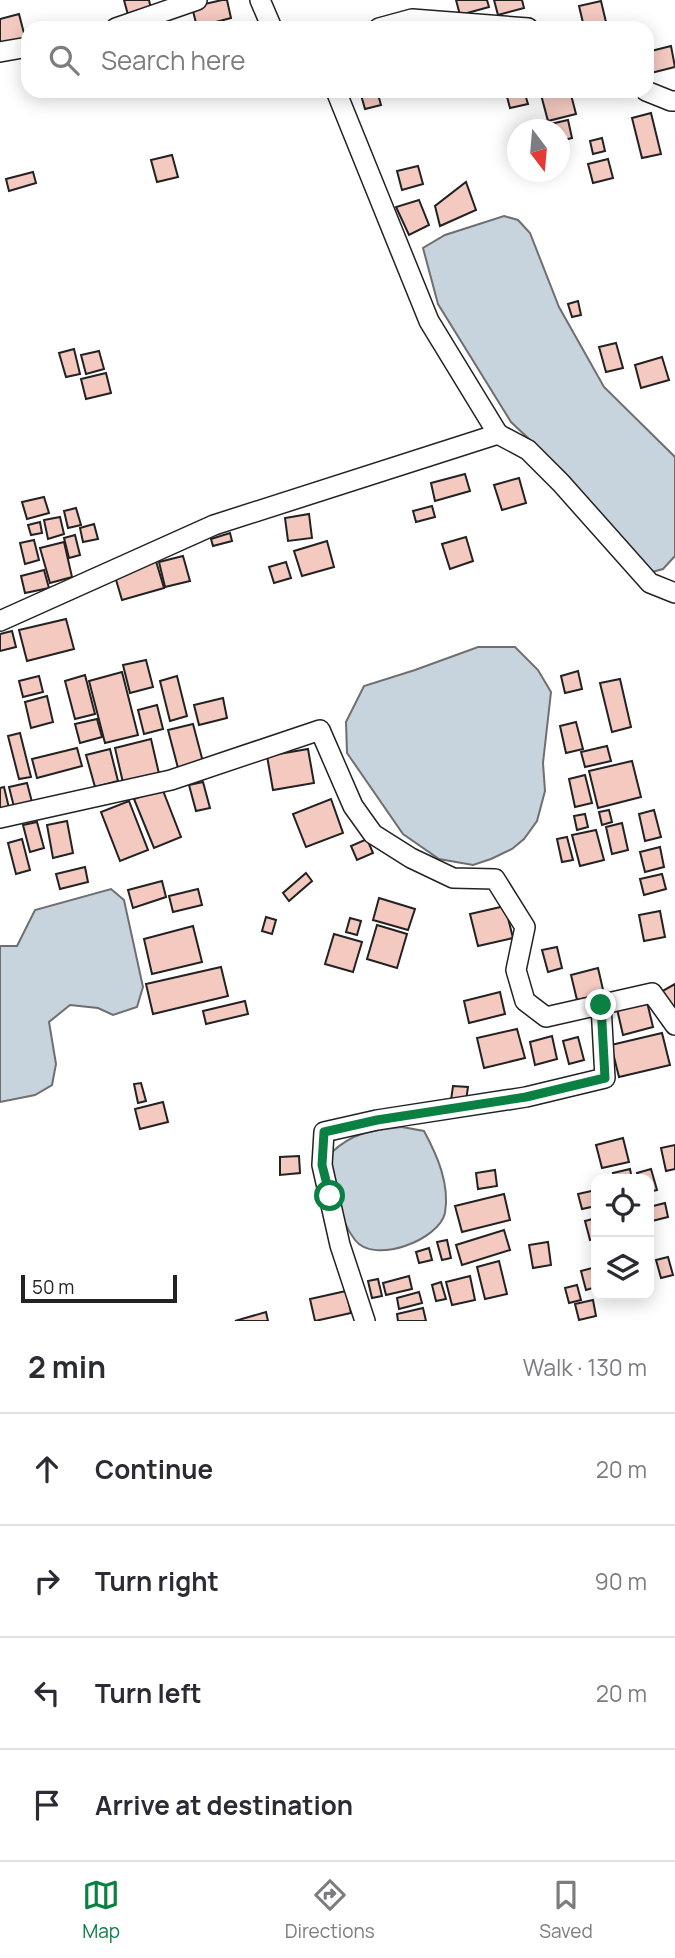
<!DOCTYPE html>
<html lang="en">
<head>
<meta charset="utf-8">
<style>
  :root { --surface:#fff; --page:#f2f2f3; --text:#2b2b33; --muted:#7c7c81; --line:#e1e1e2; --accent:#0b8043 }
  body { margin:0; font-family:Manrope,sans-serif; background:var(--page); color:var(--text) }
  .controls { position:absolute; right:21px; bottom:21px; display:grid; overflow:hidden; border-radius:14px; box-shadow:0 4px 18px #0003 }
  .controls button { width:63px; height:63px; display:grid; place-items:center; padding:0; border:0; border-bottom:2px solid var(--line); background:var(--surface); color:var(--text); font:35px sans-serif }
  .compass { position:absolute; left:507px; top:119px; width:63px; height:63px; border-radius:50%; background:var(--surface); box-shadow:0 4px 18px #0003; rotate:164deg }
  .scale { position:absolute; left:21px; bottom:18px; width:156px; box-sizing:border-box; padding-left:7px; border:4px solid #222; border-top:0; font-size:19px; line-height:24px; white-space:nowrap; color:#222; -webkit-text-stroke:5px #fff; paint-order:stroke }
  .stop { position:absolute; width:21px; height:21px; margin:-16px; border:5px solid #0b8043; border-radius:50%; background:#fff }
  .stop.end { background:#0b8043; border-color:#fff; box-shadow:0 2px 7px #0008 }
  .list { margin:0; padding:0; list-style:none }
  h2 { display:flex; justify-content:space-between; align-items:center; height:91px; margin:0; padding:0 28px; font-size:30px }
  h2 small { font-size:23px; font-weight:400; color:var(--muted) }
  .list li { display:grid; grid-template-columns:46px 1fr auto; gap:21px; align-items:center; box-sizing:border-box; height:112px; padding:0 28px; border-top:2px solid var(--line) }
  .list b { display:block; font-size:26px; white-space:nowrap }
  .list em { font-size:23px; font-style:normal; color:var(--muted) }
  .icon { flex:none; width:38px; height:38px; fill:none; stroke:currentColor; stroke-width:2; stroke-linecap:round; stroke-linejoin:round }
  .map { position:relative; flex:none; width:675px; height:1321px; overflow:hidden }
  .search { position:absolute; background:var(--surface); box-shadow:0 4px 18px #0003; left:21px; right:21px; top:21px; height:77px; display:flex; align-items:center; gap:18px; box-sizing:border-box; padding:0 24px; border-radius:21px; color:var(--muted); font-size:26px }
  .sheet { height:539px; background:var(--surface) }
  nav { display:flex; justify-content:space-around; align-items:center; box-sizing:border-box; height:98px; border-top:2px solid var(--line); background:var(--surface); font-size:19px; color:var(--muted) }
  nav a { display:grid; justify-items:center; gap:4px }
  nav .on { color:var(--accent) }
  .map>svg:first-child { display:block }
  .water { fill:#c7d3dd; stroke:#6f6f6f; stroke-width:2 }
  .building { fill:#f3c9c0; stroke:#222; stroke-width:2 }
  .lines { fill:none; stroke-linecap:round; stroke-linejoin:round }
  .street-casing { stroke:#222; stroke-width:22 }
  .street { stroke:#fff; stroke-width:19 }
  .route { stroke:#0b8043; stroke-width:9 }
</style>
</head>
<body>
<div class="map">
<svg width="675" height="1321" viewBox="0 0 675 1321">
  <rect width="100%" height="100%" fill="#fff"/>
  <g class="water">
    <path d="M504 216 518 220 530 233 559 307 604 387 675 457V556L663 569 652 572 564 472 511 422 438 304 423 248 445 235Z"/>
    <path d="M478 647H515L538 670 551 692 543 763 545 791 537 821 524 839 512 849 491 859 473 865 439 859 403 834 347 753 346 722 364 686 415 670Z"/>
    <path d="M111 889 124 900 143 987 137 1007 113 1015 98 1008 70 1005 49 1022 56 1064 52 1085 35 1095 0 1102V946H17L35 910Z"/>
    <path d="M402 1127 424 1131C437 1155 450 1184 445 1213 439 1240 374 1265 355 1240 336 1215 333 1183 331 1153 353 1132 373 1130 402 1127Z"/>
  </g>
  <g class="building">
    <path d="M124 0H149L151 9 128 15Z"/>
    <path d="M222 0H227L231 18 197 27 192 7Z"/>
    <path d="M456 0H487L489 7 460 15Z"/>
    <path d="M494 0H522L524 8 498 15Z"/>
    <path d="M601 1 606 22 584 27 579 6Z"/>
    <path d="M19 14 26 41 0 48V19Z"/>
    <path d="M671 46 675 67 651 73 647 52Z"/>
    <path d="M377 91 381 105 365 109 361 95Z"/>
    <path d="M512 91H524L528 104 510 108 506 93Z"/>
    <path d="M540 91H570L576 114 548 121Z"/>
    <path d="M651 113 661 154 642 158 632 118Z"/>
    <path d="M568 120 572 138 560 141V130H547L546 125Z"/>
    <path d="M602 138 605 151 593 154 590 141Z"/>
    <path d="M172 155 178 177 157 182 151 160Z"/>
    <path d="M608 159 613 178 593 183 588 164Z"/>
    <path d="M418 166 423 184 402 190 397 171Z"/>
    <path d="M33 172 36 183 9 191 6 179Z"/>
    <path d="M466 182 476 210 440 226 435 206Z"/>
    <path d="M419 200 429 225 409 235 396 207Z"/>
    <path d="M578 301 581 315 572 317 568 304Z"/>
    <path d="M616 343 623 368 606 372 599 347Z"/>
    <path d="M74 349 80 374 66 377 59 353Z"/>
    <path d="M99 351 104 369 86 374 81 355Z"/>
    <path d="M662 357 669 380 641 388 635 365Z"/>
    <path d="M106 373 111 393 86 399 81 379Z"/>
    <path d="M465 474 470 491 435 501 431 483Z"/>
    <path d="M519 478 526 503 502 510 494 485Z"/>
    <path d="M44 497 49 513 27 519 22 502Z"/>
    <path d="M432 506 435 517 416 522 413 511Z"/>
    <path d="M76 508 81 525 68 528 64 511Z"/>
    <path d="M309 514 312 538 288 541 285 518Z"/>
    <path d="M60 517 64 534 48 539 44 520Z"/>
    <path d="M40 522 42 533 31 535 28 525Z"/>
    <path d="M94 524 98 539 83 542 80 528Z"/>
    <path d="M230 533 232 541 213 546 211 539Z"/>
    <path d="M75 535 80 555 69 558 64 538Z"/>
    <path d="M466 537 473 561 450 569 442 544Z"/>
    <path d="M34 540 39 560 25 564 20 543Z"/>
    <path d="M327 541 334 567 302 576 294 551Z"/>
    <path d="M64 542 72 577 50 583 40 548Z"/>
    <path d="M183 556 190 581 165 587 159 562Z"/>
    <path d="M156 561 164 588 122 600 114 573Z"/>
    <path d="M286 562 291 578 274 583 269 567Z"/>
    <path d="M44 570 49 588 25 593 21 576Z"/>
    <path d="M66 619 74 649 27 661 19 630Z"/>
    <path d="M12 631 16 647 0 651V634Z"/>
    <path d="M146 660 153 687 130 693 123 665Z"/>
    <path d="M578 671 582 689 565 693 561 676Z"/>
    <path d="M122 672 138 735 105 743 89 681Z"/>
    <path d="M85 675 95 714 75 719 65 681Z"/>
    <path d="M39 676 43 692 23 697 19 681Z"/>
    <path d="M177 676 187 716 170 721 160 681Z"/>
    <path d="M620 679 631 727 612 732 600 683Z"/>
    <path d="M47 696 53 722 31 728 25 702Z"/>
    <path d="M223 698 227 718 199 725 194 705Z"/>
    <path d="M157 705 163 729 144 734 138 710Z"/>
    <path d="M97 719 102 737 80 743 75 724Z"/>
    <path d="M576 722 583 749 566 753 560 726Z"/>
    <path d="M193 724 203 762 178 768 168 730Z"/>
    <path d="M20 733 31 777 19 779 8 736Z"/>
    <path d="M151 739 160 778 124 787 115 748Z"/>
    <path d="M607 746 611 761 585 767 581 752Z"/>
    <path d="M77 748 82 766 37 778 32 759Z"/>
    <path d="M110 749 118 781 95 787 86 755Z"/>
    <path d="M308 749 314 783 273 790 267 756Z"/>
    <path d="M632 761 641 797 598 808 589 771Z"/>
    <path d="M585 775 592 803 575 807 569 779Z"/>
    <path d="M203 782 210 808 196 811 189 785Z"/>
    <path d="M27 783 32 802 14 807 9 787Z"/>
    <path d="M4 787 9 808 0 810V788Z"/>
    <path d="M162 788 181 837 154 848 134 799Z"/>
    <path d="M331 799 343 833 306 847 293 814Z"/>
    <path d="M129 801 148 850 120 861 101 812Z"/>
    <path d="M609 810 612 822 602 825 599 812Z"/>
    <path d="M654 810 661 837 645 841 639 814Z"/>
    <path d="M585 814 588 827 577 830 574 816Z"/>
    <path d="M67 821 73 853 53 858 47 825Z"/>
    <path d="M37 822 44 848 30 852 23 825Z"/>
    <path d="M622 823 628 850 612 854 606 827Z"/>
    <path d="M596 830 604 860 580 866 572 835Z"/>
    <path d="M567 837 573 860 562 862 557 839Z"/>
    <path d="M22 839 30 870 16 874 8 843Z"/>
    <path d="M367 839 373 853 357 860 351 846Z"/>
    <path d="M660 847 664 867 645 872 640 852Z"/>
    <path d="M85 867 88 882 60 889 56 874Z"/>
    <path d="M306 873 312 881 289 901 283 893Z"/>
    <path d="M662 874 666 889 644 895 640 879Z"/>
    <path d="M162 881 166 897 133 908 128 890Z"/>
    <path d="M198 889 202 905 173 912 169 896Z"/>
    <path d="M379 898 415 909 408 930 373 920Z"/>
    <path d="M505 906 513 938 478 946 470 914Z"/>
    <path d="M660 911 665 937 644 941 639 915Z"/>
    <path d="M266 917 276 920 272 934 262 931Z"/>
    <path d="M350 918 361 921 357 935 346 932Z"/>
    <path d="M377 925 407 934 397 968 367 959Z"/>
    <path d="M193 926 202 962 152 974 144 939Z"/>
    <path d="M334 934 362 942 353 972 325 964Z"/>
    <path d="M557 947 562 968 548 972 542 950Z"/>
    <path d="M221 967 228 996 153 1014 146 984Z"/>
    <path d="M598 968 604 994 577 1000 571 975Z"/>
    <path d="M675 984V1018L661 992Z"/>
    <path d="M500 992 505 1014 469 1023 464 1001Z"/>
    <path d="M245 1001 248 1014 206 1024 203 1011Z"/>
    <path d="M647 1002 653 1027 623 1035 617 1009Z"/>
    <path d="M517 1029 525 1058 484 1068 477 1038Z"/>
    <path d="M662 1033 670 1065 619 1077 611 1045Z"/>
    <path d="M552 1036 557 1059 535 1065 530 1042Z"/>
    <path d="M578 1037 584 1060 569 1064 563 1041Z"/>
    <path d="M141 1083 146 1101 138 1103 134 1084Z"/>
    <path d="M453 1086 468 1087 466 1101 451 1100Z"/>
    <path d="M163 1102 168 1122 140 1129 135 1109Z"/>
    <path d="M623 1138 629 1162 602 1168 596 1145Z"/>
    <path d="M675 1145V1169L666 1171 661 1148Z"/>
    <path d="M299 1156 300 1173 280 1175V1157Z"/>
    <path d="M630 1169 632 1179H615L613 1173Z"/>
    <path d="M651 1169 657 1190 649 1192V1179H639L637 1173Z"/>
    <path d="M495 1170 497 1186 478 1189 476 1173Z"/>
    <path d="M596 1190V1206L582 1209 578 1194Z"/>
    <path d="M504 1194 510 1220 462 1232 455 1206Z"/>
    <path d="M665 1203 668 1217 652 1221 649 1207Z"/>
    <path d="M596 1218V1238L590 1240 585 1221Z"/>
    <path d="M504 1230 510 1250 462 1265 456 1245Z"/>
    <path d="M447 1240 451 1258 442 1260 437 1242Z"/>
    <path d="M548 1242 551 1265 533 1268 529 1245Z"/>
    <path d="M429 1248 432 1260 419 1263 416 1252Z"/>
    <path d="M668 1257 673 1275 661 1278 656 1260Z"/>
    <path d="M499 1261 507 1294 485 1299 477 1267Z"/>
    <path d="M596 1267V1287L586 1290 581 1271Z"/>
    <path d="M409 1276 412 1289 386 1295 383 1283Z"/>
    <path d="M470 1276 475 1300 452 1305 446 1282Z"/>
    <path d="M378 1279 382 1296 372 1298 368 1281Z"/>
    <path d="M441 1282 446 1299 436 1301 432 1285Z"/>
    <path d="M577 1285 581 1300 569 1303 565 1288Z"/>
    <path d="M346 1291 351 1313 315 1321 310 1299Z"/>
    <path d="M419 1292 422 1303 399 1309 397 1298Z"/>
    <path d="M593 1300 596 1316 579 1320 575 1304Z"/>
    <path d="M423 1308 426 1321H398L397 1314Z"/>
    <path d="M266 1312 268 1321H235Z"/>
  </g>
  <g class="lines">
    <defs>
      <g id="street">
        <path d="M260 0 272 28"/>
        <path d="M116 28 197 0"/>
        <path d="M379 28 412 19 528 28"/>
        <path d="M0 52 28 47"/>
        <path d="M336 91 429 321 498 434"/>
        <path d="M646 91 671 101H675"/>
        <path d="M0 621 214 525 498 434 528 450 561 483 650 583 675 593"/>
        <path d="M0 818 171 780 320 730 353 806 373 834 411 858 453 878 495 879 525 927 516 970 525 1001 546 1017 652 993 675 1025"/>
        <path d="M365 1321 340 1245 322 1165 324 1132 377 1120 526 1097 605 1078 601 1005"/>
      </g>
    </defs>
    <use href="#street" class="street-casing"/>
    <use href="#street" class="street"/>
  </g>
  <g class="lines">
    <path class="route" d="M330 1196 322 1165 324 1132 377 1120 526 1097 605 1078 601 1005"/>
  </g>
</svg>
<div class="controls">
<button><svg class="icon" aria-label="locate" viewBox="0 0 24 24"><circle cx="12" cy="12" r="6"/><path d="M12 2v4M12 18v4M2 12h4M18 12h4"/></svg></button>
<button><svg class="icon" aria-label="layers" viewBox="0 0 24 24"><path d="M12 4l9 5-9 5-9-5zM3 14l9 5 9-5"/></svg></button>
</div>
<svg class="compass" viewBox="-18 -18 36 36"><path d="M0-13l5 13h-10z" fill="#e53935"/><path d="M0 13l5-13h-10z" fill="#7c7c81"/></svg>
<div class="scale">50 m</div>
<div class="stop" style="left:330px;top:1196px"></div>
<div class="stop end" style="left:601px;top:1005px"></div>
<div class="search"><svg class="icon" aria-label="search" viewBox="0 0 24 24"><circle cx="10" cy="10" r="6"/><path d="M15 15l6 6"/></svg>Search here</div>
</div>
<section class="sheet">
<h2>2 min<small>Walk · 130 m</small></h2>
<ul class="list">
<li><svg class="icon" aria-label="ahead" viewBox="0 0 24 24"><path d="M12 20V5M6 11l6-6 6 6"/></svg><div><b>Continue</b></div><em>20 m</em></li>
<li><svg class="icon" aria-label="right" viewBox="0 0 24 24"><path d="M7 20v-9h11M14 6l5 5-5 5"/></svg><div><b>Turn right</b></div><em>90 m</em></li>
<li><svg class="icon" aria-label="left" viewBox="0 0 24 24"><path d="M17 20v-9H6M10 6l-5 5 5 5"/></svg><div><b>Turn left</b></div><em>20 m</em></li>
<li><svg class="icon" aria-label="arrive" viewBox="0 0 24 24"><path d="M6 21V4h12l-3 4 3 4H6"/></svg><div><b>Arrive at destination</b></div></li>
</ul>
</section>
<nav>
<a class="on"><svg class="icon" aria-label="map" viewBox="0 0 24 24"><path d="M3 6l6-2 6 2 6-2v14l-6 2-6-2-6 2zM9 4v14M15 6v14"/></svg>Map</a>
<a><svg class="icon" aria-label="directions" viewBox="0 0 24 24"><path d="M12 3l9 9-9 9-9-9zM9 14v-3h6M13 9l2 2-2 2"/></svg>Directions</a>
<a><svg class="icon" aria-label="saved" viewBox="0 0 24 24"><path d="M7 4h10v16l-5-4-5 4z"/></svg>Saved</a>
</nav>
</body>
</html>
